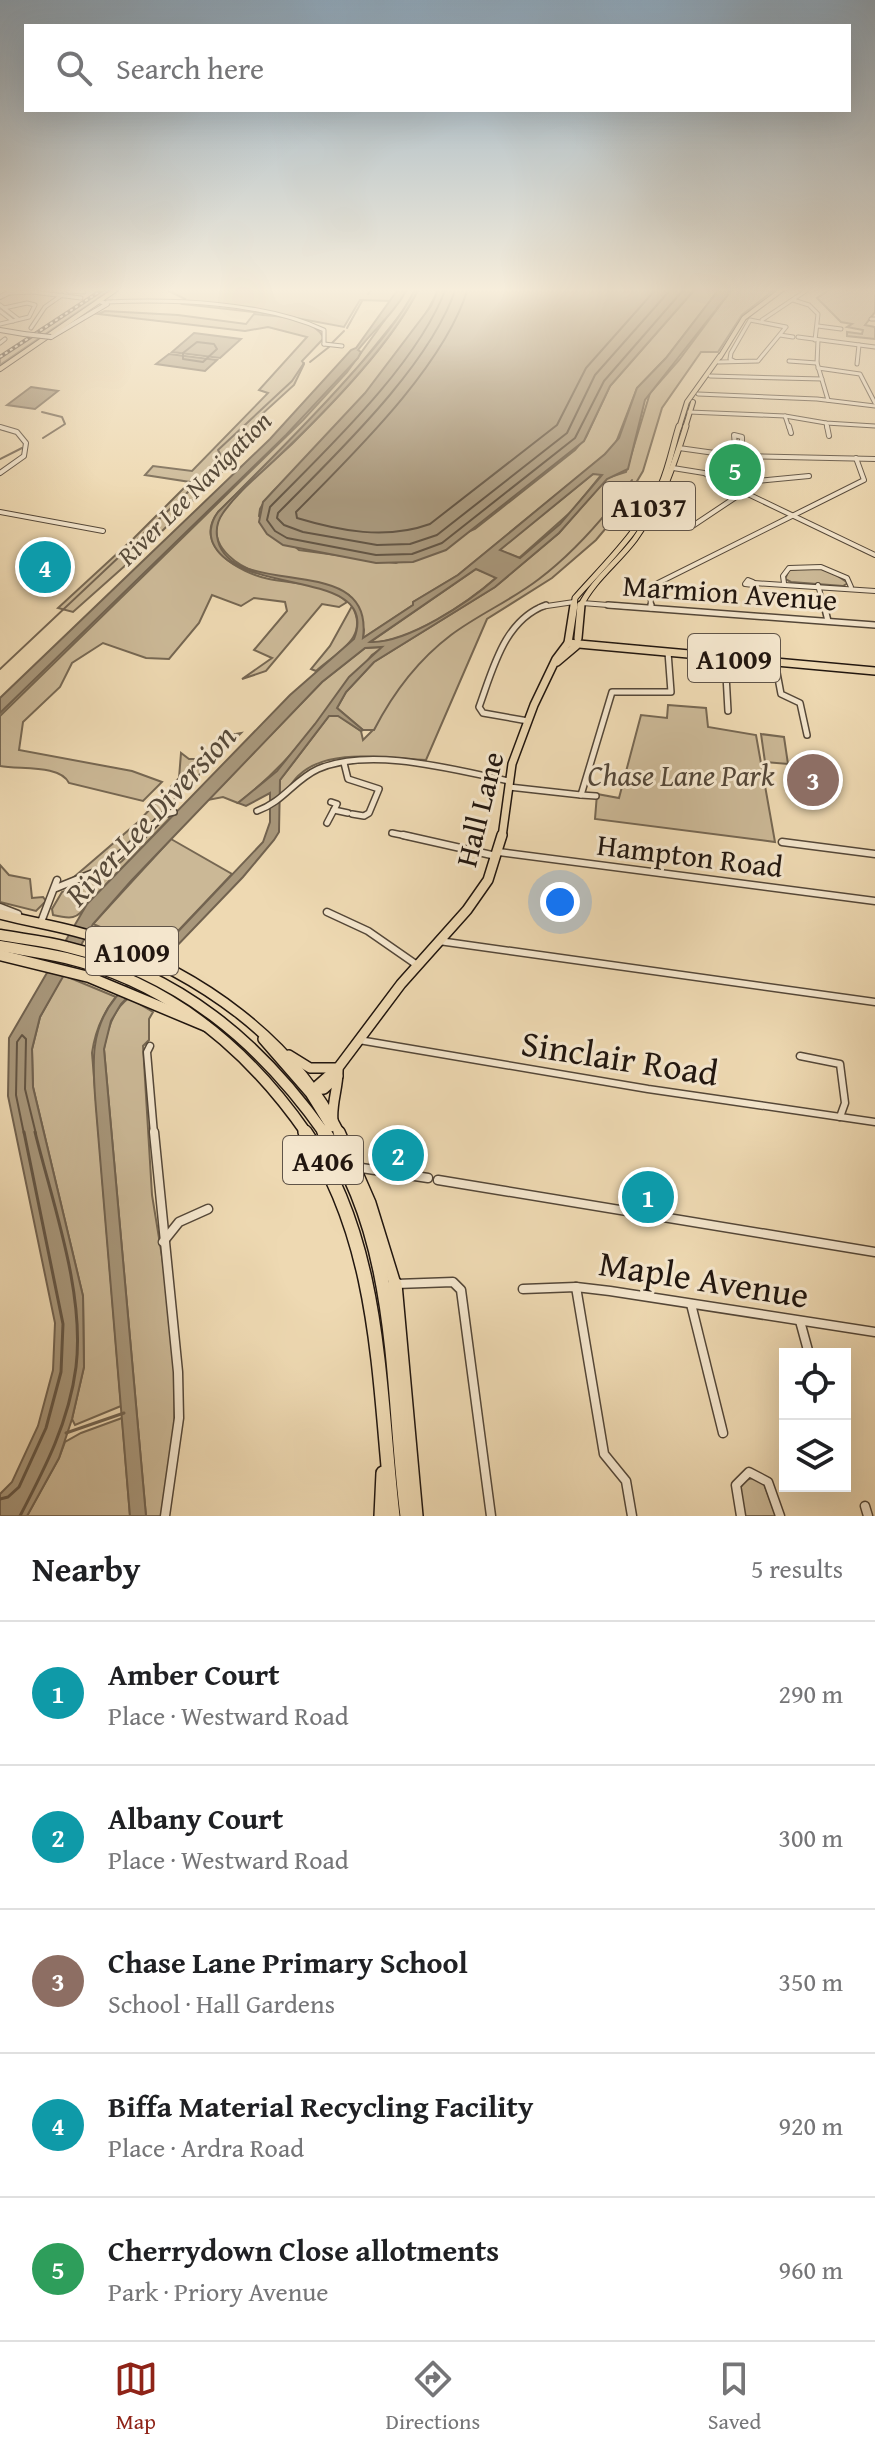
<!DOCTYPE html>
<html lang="en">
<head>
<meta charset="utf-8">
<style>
  :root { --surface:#fff; --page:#f6f6f6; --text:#202124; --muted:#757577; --line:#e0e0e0; --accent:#8f2418 }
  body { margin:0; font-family:"Gentium Book Plus",serif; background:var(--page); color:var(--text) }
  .controls { position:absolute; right:24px; bottom:24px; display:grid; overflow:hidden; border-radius:0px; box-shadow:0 8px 32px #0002 }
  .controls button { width:72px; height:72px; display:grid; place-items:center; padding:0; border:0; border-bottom:2px solid var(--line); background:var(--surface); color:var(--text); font:40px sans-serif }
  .you { position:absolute; left:560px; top:902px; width:28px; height:28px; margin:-20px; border:6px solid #fff; border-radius:50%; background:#1a73e8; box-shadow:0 0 0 12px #1a73e833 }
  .badge { display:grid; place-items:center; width:52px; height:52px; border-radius:50%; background:var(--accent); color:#fff; font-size:26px; font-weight:700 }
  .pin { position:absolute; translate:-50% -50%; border:4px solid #fff; box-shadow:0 2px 8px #0006 }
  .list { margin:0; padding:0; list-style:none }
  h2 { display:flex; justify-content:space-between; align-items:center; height:104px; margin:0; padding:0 32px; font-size:34px }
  h2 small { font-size:26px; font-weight:400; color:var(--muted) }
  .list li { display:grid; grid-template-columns:52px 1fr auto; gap:24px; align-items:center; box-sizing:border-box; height:144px; padding:0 32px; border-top:2px solid var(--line) }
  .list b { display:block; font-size:30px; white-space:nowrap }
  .list p { margin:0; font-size:26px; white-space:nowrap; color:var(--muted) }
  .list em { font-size:26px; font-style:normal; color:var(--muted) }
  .icon { flex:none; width:44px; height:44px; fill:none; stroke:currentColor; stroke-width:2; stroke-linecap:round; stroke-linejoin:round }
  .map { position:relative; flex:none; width:875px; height:1516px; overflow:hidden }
  .search { position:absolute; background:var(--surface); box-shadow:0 8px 32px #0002; left:24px; right:24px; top:24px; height:88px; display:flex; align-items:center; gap:20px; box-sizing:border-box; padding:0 28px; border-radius:0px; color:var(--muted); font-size:30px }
  .sheet { height:824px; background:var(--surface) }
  nav { display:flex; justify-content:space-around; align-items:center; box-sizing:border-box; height:112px; border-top:2px solid var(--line); background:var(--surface); font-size:22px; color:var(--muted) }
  nav a { display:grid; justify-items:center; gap:4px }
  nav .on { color:var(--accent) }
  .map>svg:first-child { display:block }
  .green { fill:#cbb896; stroke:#766752; stroke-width:2 }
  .water { fill:#a8977b; stroke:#726350; stroke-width:2; fill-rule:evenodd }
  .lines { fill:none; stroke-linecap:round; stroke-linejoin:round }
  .shore-far1 { stroke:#645645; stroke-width:2 }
  .shore { stroke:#645645; stroke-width:3 }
  .stream-far1 { stroke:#726350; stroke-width:2 }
  .stream { stroke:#726350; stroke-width:3 }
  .street-far4-casing { stroke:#544738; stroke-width:5 }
  .street-far3-casing { stroke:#544738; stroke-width:6 }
  .street-far2-casing { stroke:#544738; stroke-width:8 }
  .street-far1-casing { stroke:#544738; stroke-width:9 }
  .street-casing { stroke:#544738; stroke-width:11 }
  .secondary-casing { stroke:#21160f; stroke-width:6 }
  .primary-far4-casing { stroke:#21160f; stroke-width:6 }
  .primary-far3-casing { stroke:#21160f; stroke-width:7 }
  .primary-far2-casing { stroke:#21160f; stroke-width:10 }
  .primary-far1-casing { stroke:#21160f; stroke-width:12 }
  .primary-casing { stroke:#21160f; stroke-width:14 }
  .highway-far1-casing { stroke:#21160f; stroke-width:13 }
  .highway-casing { stroke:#21160f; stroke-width:16 }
  .street-far4 { stroke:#f4e6cd; stroke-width:3 }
  .street-far3 { stroke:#f4e6cd; stroke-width:4 }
  .street-far2 { stroke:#f4e6cd; stroke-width:5 }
  .street-far1 { stroke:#f4e6cd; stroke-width:6 }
  .street { stroke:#f4e6cd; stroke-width:8 }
  .secondary { stroke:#f4e6cd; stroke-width:4 }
  .primary-far4 { stroke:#eed9b2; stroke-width:4 }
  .primary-far3 { stroke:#eed9b2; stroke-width:5 }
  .primary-far2 { stroke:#eed9b2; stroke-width:7 }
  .primary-far1 { stroke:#eed9b2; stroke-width:9 }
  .primary { stroke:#eed9b2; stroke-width:11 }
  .highway-far1 { stroke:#eed9b2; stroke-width:10 }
  .highway { stroke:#eed9b2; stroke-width:13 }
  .rail-casing { stroke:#21160f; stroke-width:4 }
  .rail { stroke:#f4e6cd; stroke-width:2; stroke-dasharray:3; stroke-linecap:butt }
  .secondary-bridge-casing { stroke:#21160f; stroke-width:6; stroke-linecap:butt }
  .secondary-bridge { stroke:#f4e6cd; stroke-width:4 }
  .labels { text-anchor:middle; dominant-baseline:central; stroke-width:6; stroke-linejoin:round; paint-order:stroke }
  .far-water-label { font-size:26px; font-style:italic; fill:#574a3a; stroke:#f4e6cd }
  .shield { fill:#f4e6cd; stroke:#605448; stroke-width:2 }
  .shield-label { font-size:28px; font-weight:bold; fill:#21160f }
  .street-label { font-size:30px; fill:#21160f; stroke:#f4e6cd }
  .park-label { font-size:30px; font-style:italic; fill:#544738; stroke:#f4e6cd }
  .water-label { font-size:32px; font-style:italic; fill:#574a3a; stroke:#f4e6cd }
  .near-street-label { font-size:36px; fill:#21160f; stroke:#f4e6cd }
</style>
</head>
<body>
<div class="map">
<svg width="875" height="1516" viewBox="0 0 875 1516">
  <rect width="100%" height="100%" fill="#eed9b2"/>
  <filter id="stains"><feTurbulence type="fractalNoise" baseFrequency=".0025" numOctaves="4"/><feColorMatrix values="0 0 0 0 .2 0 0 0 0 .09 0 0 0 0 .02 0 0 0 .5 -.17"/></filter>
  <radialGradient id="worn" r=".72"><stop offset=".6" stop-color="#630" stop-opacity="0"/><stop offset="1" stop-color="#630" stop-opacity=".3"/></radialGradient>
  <g class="green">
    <path d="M107 288H115L0 366V358L33 336 45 335H35Z"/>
    <path d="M171 288H399L392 301 360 300 344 327 280 315 182 304 185 299 169 291Z"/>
    <path d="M408 288H416L404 310 359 366 306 425 218 512C192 546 240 573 269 579 287 583 307 582 325 589 333 592 341 596 347 602L339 607 322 604 266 671 242 679 272 658 254 650 287 611 285 602 254 598 241 606 212 595 199 623 169 659 146 658 103 643 72 663 60 687 23 722 19 750 132 771 162 782 143 801 69 783C60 764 19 770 0 766V716L303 420 347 372Z"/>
    <path d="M419 288H439C413 347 347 416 302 464 289 478 269 491 260 509L259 516 299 550 396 563 475 529 575 450 586 437 610 386 696 288H720L666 358 637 388 615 445 601 458 458 575 413 602V605L363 638 364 630 349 595C313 575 260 586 229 556 220 548 214 536 217 524 224 500 273 462 292 444 336 400 392 343 419 288Z"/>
    <path d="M733 288 773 291 742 315 718 352H701L662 408 643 471 617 515 596 540 552 578 487 619 426 760C387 759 329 746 298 776 291 783 285 794 279 802L280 780 329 716H339L361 731 363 740 373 730H363L337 708 346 692 374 662 495 587 559 533 607 478 626 472 650 393 679 360Z"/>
    <path d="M832 288H875V312L865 325 875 327V339L847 336V332L862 334 863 330 847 327 852 324 841 322 817 298Z"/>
    <path d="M105 311 178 315 246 324 254 314C277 317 312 316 324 338L302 361 304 364 294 385 261 415 244 450 146 547 73 612 58 608 134 538 190 482 145 475 153 466 192 471 268 393 259 390 307 337 268 327 245 331 98 314Z"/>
    <path d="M593 474H602L573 510 519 558 499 550Z"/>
    <path d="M815 567 829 570 848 583 843 586 791 582 785 579 789 570Z"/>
    <path d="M476 569 497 577C466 604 411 641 369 643Z"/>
    <path d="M352 606C370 638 337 652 316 671L311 669 330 646Z"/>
    <path d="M383 647 372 655C330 707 291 763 238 803L223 797 208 800 322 682 365 648Z"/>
    <path d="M668 705 706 708 708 727 756 735 775 842 595 819 597 794 619 798 641 715 667 718Z"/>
    <path d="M241 733 113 861 67 883 138 822 179 778 181 753 189 759H203L219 737Z"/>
    <path d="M761 734 784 737 788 764 765 762Z"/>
    <path d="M793 771 825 775 830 799 797 796Z"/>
    <path d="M166 817H171L87 904C78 920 70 919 53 915L52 909 62 892 99 879 122 861Z"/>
    <path d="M171 839 232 874 159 951 93 924Z"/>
    <path d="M0 865 9 875 30 879 32 898 43 897 46 901 36 911 0 902Z"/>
    <path d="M63 975 116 997C102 1014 95 1032 92 1053L121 1406 75 1425 72 1419 84 1367 83 1296 33 1087 32 1049 40 1017Z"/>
    <path d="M129 998 153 1012 149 1019V1040L143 1046 152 1195 165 1275 175 1379 174 1439 161 1516H146L104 1049C107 1030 113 1009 129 998Z"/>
    <path d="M122 1418 130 1516H27L59 1458 65 1442 81 1433Z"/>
    <path d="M753 1478 764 1484 776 1516H744L738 1492 745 1480Z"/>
  </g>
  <g class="water">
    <path d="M399 288H408C393 315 376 327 358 350L361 352 358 358 286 435 0 713V698L270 439 351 350 356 348Z"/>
    <path d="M416 288H419C392 344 328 409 283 452 263 472 239 490 223 513 218 520 216 528 217 536 226 604 375 547 363 638L413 605V602L458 575 605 454 619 438 637 388 666 358 720 288H733L645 400 628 469 607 479 559 533 495 587 374 662 346 692 337 708 363 730 361 731 338 716H329L280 780 279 832 274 840 243 877 121 1004 111 1021 104 1049 146 1516H130L96 1109C93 1068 88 1031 116 997L263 842 270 822V793L246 806 238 803 277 771 315 724 349 677 382 647 365 648 322 682 131 881 93 924 40 1017 32 1049 33 1087 83 1296 84 1367 72 1419 59 1458 27 1516H0V1494L12 1482 38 1426 53 1370 55 1323 8 1096 9 1038 87 904 290 695 354 639C381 569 244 596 215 547 208 536 210 523 218 512 261 469 305 426 346 380 371 352 398 323 416 288ZM593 474 602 475 560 524 520 558 500 550ZM476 569 496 578C469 602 407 644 370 642Z"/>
    <path d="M439 288H696L610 386 584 441 446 550 413 562 376 563 283 545 267 534 259 522 263 502 365 393 431 306Z"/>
    <path d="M194 333 241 339 220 358 172 352Z"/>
    <path d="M169 354 217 360 205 371 156 364Z"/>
    <path d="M31 387 58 391 35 409 7 405Z"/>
  </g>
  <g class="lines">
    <g class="shore-far1">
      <path d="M446 288C418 364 327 449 270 507L267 520 275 531 287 538 376 555 412 554 442 543 575 438 604 381 685 288"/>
      <path d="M456 288C430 366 336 454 278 513L277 518 284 525 303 532 377 545 410 544 437 535 567 433 595 375 672 288"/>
      <path d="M468 288C445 366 353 454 296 512L297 518C340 531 386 540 430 524L557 425 586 368 657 288"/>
      <path d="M197 342 214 344 217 349 203 362 183 359V353Z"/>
      <path d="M24 1134 16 1095 17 1042 22 1035 26 1039 25 1089 36 1134"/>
    </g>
    <g class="shore">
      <path d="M0 1499 8 1497 19 1487 46 1428 61 1372 63 1324 24 1132"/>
      <path d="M20 1516C45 1468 69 1422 76 1367 85 1293 53 1205 35 1132"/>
    </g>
    <g class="stream-far1">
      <path d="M368 294 372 288"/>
      <path d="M347 328 362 301"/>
      <path d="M332 343 344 331"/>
      <path d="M310 362 329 347"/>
      <path d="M0 365 113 288"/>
      <path d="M42 412 62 417 65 424 43 438"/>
      <path d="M0 459 22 448"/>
      <path d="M0 669 223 459 218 450 292 381 304 363"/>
      <path d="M374 730C393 693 418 660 451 635 479 614 512 600 539 579 576 551 605 517 632 480"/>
    </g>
    <path class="stream" d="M66 1433 124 1413"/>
    <defs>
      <g id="street-far4">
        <path d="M68 291 84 292"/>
        <path d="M10 293 33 292 81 298"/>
        <path d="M793 300 809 305 818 314 815 340"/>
        <path d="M107 302C173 299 264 302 324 330V344"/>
        <path d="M0 305 18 319"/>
        <path d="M0 311 13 321"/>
        <path d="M871 319H875"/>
        <path d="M762 320 810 288"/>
        <path d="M0 324 29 317 35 305 27 303 4 308"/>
        <path d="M818 326 841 329"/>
        <path d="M31 328 45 307 62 295"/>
        <path d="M780 335 793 337"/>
        <path d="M798 337 875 347"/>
        <path d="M818 340 817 363 828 400"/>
        <path d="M0 343 5 339"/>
        <path d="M324 344 342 346"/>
        <path d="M789 361 817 363"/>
        <path d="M718 362 758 361 786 327 750 320 731 353 730 359 734 361"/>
        <path d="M857 364 859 345"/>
        <path d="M818 368 860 374 875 403"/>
        <path d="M710 376 822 379"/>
        <path d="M698 394 817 399 875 406"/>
        <path d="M689 412 785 416 826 423 875 426"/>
        <path d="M785 416 789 428"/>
        <path d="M826 423 827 428"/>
        <path d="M0 427 3 428"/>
      </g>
      <g id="street-far3">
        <path d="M789 426 791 433"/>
        <path d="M827 426 829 436"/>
        <path d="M0 427 17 432 26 443 24 456 0 473"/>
        <path d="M679 448 736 456 875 459"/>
        <path d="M736 456 734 435 742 437V442L737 444"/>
        <path d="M673 468 704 473 875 555"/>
        <path d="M740 490 757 481 809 476"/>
        <path d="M0 512 103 531"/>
        <path d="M694 525 742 493"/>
        <path d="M748 580 753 582V585L745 584Z"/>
        <path d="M754 583 875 591"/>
        <path d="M784 583 783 576 789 568 821 567 847 578 851 587"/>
        <path d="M818 585 824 607"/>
        <path d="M582 603 634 607"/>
        <path d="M540 607 574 602"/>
        <path d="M651 607 650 589 654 585 864 480 856 458"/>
      </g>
      <g id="street-far2">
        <path d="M608 605 875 625"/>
        <path d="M651 605V608"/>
        <path d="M824 605 828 621"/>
        <path d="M725 657 728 711"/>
        <path d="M775 662 781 694 800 703 807 735"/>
        <path d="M528 721 483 713 479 707C493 669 504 620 546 605"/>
        <path d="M344 763 348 779 379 789 369 813 364 816 352 814"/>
        <path d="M509 787 581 795 612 692H671L668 652"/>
        <path d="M581 795 596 796"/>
        <path d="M334 810 348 813"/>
        <path d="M257 811C283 802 294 780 318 769 371 746 455 770 509 781"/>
        <path d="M327 823 337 804 331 802"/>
        <path d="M392 833 412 837"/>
        <path d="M141 837 165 814 174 812"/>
      </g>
      <g id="street-far1">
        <path d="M403 835 496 856"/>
        <path d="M782 842 875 854"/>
        <path d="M499 852 875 901"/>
        <path d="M56 888 103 869 143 835"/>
        <path d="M0 907 18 914"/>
        <path d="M327 912 368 931 417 965"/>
        <path d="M41 922 57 880"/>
        <path d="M439 941 875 1002"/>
        <path d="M359 1040 648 1089 875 1122"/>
        <path d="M150 1046 147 1052 154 1134"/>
        <path d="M800 1056 840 1064 845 1103 840 1117"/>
      </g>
      <g id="street">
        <path d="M154 1132 178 1372 179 1418 165 1516"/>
        <path d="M355 1167 428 1178"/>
        <path d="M438 1180 875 1252"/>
        <path d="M163 1242 179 1222 208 1209"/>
        <path d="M396 1284 453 1282 461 1290 491 1516"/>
        <path d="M576 1287 604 1454 626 1481 632 1516"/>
        <path d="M523 1289 576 1287 610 1291 875 1332"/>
        <path d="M691 1304 723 1433"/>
        <path d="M800 1321 809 1354"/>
        <path d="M865 1506 868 1516"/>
        <path d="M741 1516 736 1485 749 1472 768 1482 780 1516"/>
      </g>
      <g id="secondary">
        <path d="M0 297 18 288"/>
        <path d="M0 330 24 334"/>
        <path d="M51 337 107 304 99 301"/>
      </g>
      <g id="primary-far4">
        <path d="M720 357 744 318 784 288"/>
        <path d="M0 369 118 288"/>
        <path d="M679 428 687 402 720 356"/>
        <path d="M685 428 693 402"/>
      </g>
      <g id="primary-far3">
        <path d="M574 607 575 598C606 563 642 529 661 485 669 467 673 445 679 426"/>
        <path d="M580 607C593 580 617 563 635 539 661 503 673 468 686 426"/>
      </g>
      <g id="primary-far2">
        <path d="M578 638 581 605"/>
        <path d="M568 643 875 671"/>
        <path d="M557 662 576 646"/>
        <path d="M502 837 512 764 534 705 556 659 568 643 574 605"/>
      </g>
      <g id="primary-far1">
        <path d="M0 914C33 923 68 927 101 939 199 974 293 1039 340 1134"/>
        <path d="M263 1039 310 1093 331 1127"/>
        <path d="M289 1055 310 1068H338"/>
        <path d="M313 1090 324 1089 338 1076"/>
        <path d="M310 1092 336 1069"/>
        <path d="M333 1121C331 1103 339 1086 338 1068L401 984 467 910 488 880 502 835"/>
      </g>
      <path id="primary" d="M339 1132 370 1203 395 1284"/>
      <g id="highway-far1">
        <path d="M0 935C22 939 45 941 67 947 179 974 260 1042 325 1134"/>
        <path d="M0 946C22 950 44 953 66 958 169 983 248 1049 307 1134"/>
        <path d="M0 955 89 977 206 1026"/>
      </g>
      <g id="highway">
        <path d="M305 1132C382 1244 378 1387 393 1516"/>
        <path d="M324 1132C400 1239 391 1392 407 1516"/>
        <path d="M395 1284 416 1516"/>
        <path d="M381 1516 383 1473"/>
      </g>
    </defs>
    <use href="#street-far4" class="street-far4-casing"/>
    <use href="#street-far3" class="street-far3-casing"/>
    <use href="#street-far2" class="street-far2-casing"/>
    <use href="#street-far1" class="street-far1-casing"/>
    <use href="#street" class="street-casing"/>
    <use href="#secondary" class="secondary-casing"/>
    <use href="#primary-far4" class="primary-far4-casing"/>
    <use href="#primary-far3" class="primary-far3-casing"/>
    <use href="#primary-far2" class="primary-far2-casing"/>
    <use href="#primary-far1" class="primary-far1-casing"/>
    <use href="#primary" class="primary-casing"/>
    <use href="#highway-far1" class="highway-far1-casing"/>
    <use href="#highway" class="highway-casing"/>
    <use href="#street-far4" class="street-far4"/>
    <use href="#street-far3" class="street-far3"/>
    <use href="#street-far2" class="street-far2"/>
    <use href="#street-far1" class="street-far1"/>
    <use href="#street" class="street"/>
    <use href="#secondary" class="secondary"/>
    <use href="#primary-far4" class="primary-far4"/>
    <use href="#primary-far3" class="primary-far3"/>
    <use href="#primary-far2" class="primary-far2"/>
    <use href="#primary-far1" class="primary-far1"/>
    <use href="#primary" class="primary"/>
    <use href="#highway-far1" class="highway-far1"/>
    <use href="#highway" class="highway"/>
    <defs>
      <path id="rail" d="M0 357 105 288"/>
    </defs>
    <use href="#rail" class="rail-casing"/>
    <use href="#rail" class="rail"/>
    <defs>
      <path id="secondary-bridge" d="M24 334 51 337"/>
    </defs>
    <use href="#secondary-bridge" class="secondary-bridge-casing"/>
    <use href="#secondary-bridge" class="secondary-bridge"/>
  </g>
  <linearGradient id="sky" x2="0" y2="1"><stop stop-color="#8ea8bc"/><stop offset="0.58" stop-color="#f7eedc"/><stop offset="1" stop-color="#f7eedc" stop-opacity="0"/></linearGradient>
  <rect width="875" height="500" fill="url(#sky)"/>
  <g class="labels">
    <g class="far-water-label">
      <text transform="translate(194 488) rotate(-45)">River Lee Navigation</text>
    </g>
    <g class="shield">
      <rect x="603" y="482" width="92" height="48" rx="6"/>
      <rect x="688" y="634" width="92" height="48" rx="6"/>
      <rect x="86" y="927" width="92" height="48" rx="6"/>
      <rect x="283" y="1136" width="80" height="48" rx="6"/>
    </g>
    <g class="shield-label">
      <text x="649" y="506">A1037</text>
      <text x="734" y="658">A1009</text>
      <text x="132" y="951">A1009</text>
      <text x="323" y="1160">A406</text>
    </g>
    <g class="street-label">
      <text transform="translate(730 592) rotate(4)">Marmion Avenue</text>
      <text transform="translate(479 809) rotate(-76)">Hall Lane</text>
      <text transform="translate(690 855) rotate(7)">Hampton Road</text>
    </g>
    <g class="park-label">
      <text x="681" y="775">Chase Lane Park</text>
    </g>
    <g class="water-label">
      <text transform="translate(150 815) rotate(-47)">River Lee Diversion</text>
    </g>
    <g class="near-street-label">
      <text transform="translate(620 1057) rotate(9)">Sinclair Road</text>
      <text transform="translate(704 1278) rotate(9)">Maple Avenue</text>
    </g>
  </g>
  <rect width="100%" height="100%" filter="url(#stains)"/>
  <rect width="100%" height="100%" fill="url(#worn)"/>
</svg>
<div class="controls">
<button><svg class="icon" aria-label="locate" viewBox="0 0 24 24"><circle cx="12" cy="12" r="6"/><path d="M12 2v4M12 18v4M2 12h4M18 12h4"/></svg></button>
<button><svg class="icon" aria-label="layers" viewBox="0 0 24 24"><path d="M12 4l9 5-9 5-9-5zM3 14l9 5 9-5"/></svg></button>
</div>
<div class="you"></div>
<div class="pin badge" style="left:648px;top:1197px;background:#0f9aa8">1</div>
<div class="pin badge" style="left:398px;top:1155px;background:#0f9aa8">2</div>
<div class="pin badge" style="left:813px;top:780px;background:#8d6e63">3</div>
<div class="pin badge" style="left:45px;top:567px;background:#0f9aa8">4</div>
<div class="pin badge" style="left:735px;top:470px;background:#2e9e5b">5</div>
<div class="search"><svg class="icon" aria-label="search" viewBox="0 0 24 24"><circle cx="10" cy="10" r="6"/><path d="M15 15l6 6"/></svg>Search here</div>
</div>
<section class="sheet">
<h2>Nearby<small>5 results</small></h2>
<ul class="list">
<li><span class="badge" style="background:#0f9aa8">1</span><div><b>Amber Court</b><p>Place · Westward Road</p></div><em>290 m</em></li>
<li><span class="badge" style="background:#0f9aa8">2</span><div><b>Albany Court</b><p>Place · Westward Road</p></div><em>300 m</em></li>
<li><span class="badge" style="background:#8d6e63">3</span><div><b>Chase Lane Primary School</b><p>School · Hall Gardens</p></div><em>350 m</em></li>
<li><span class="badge" style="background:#0f9aa8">4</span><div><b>Biffa Material Recycling Facility</b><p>Place · Ardra Road</p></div><em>920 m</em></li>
<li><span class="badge" style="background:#2e9e5b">5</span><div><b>Cherrydown Close allotments</b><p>Park · Priory Avenue</p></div><em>960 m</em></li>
</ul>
</section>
<nav>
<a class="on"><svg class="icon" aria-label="map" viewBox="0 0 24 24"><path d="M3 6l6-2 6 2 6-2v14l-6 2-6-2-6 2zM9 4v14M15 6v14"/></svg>Map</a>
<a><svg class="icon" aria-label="directions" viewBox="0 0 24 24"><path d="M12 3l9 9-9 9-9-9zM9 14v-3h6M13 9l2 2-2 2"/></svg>Directions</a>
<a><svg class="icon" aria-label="saved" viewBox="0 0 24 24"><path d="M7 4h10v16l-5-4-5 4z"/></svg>Saved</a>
</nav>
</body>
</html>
